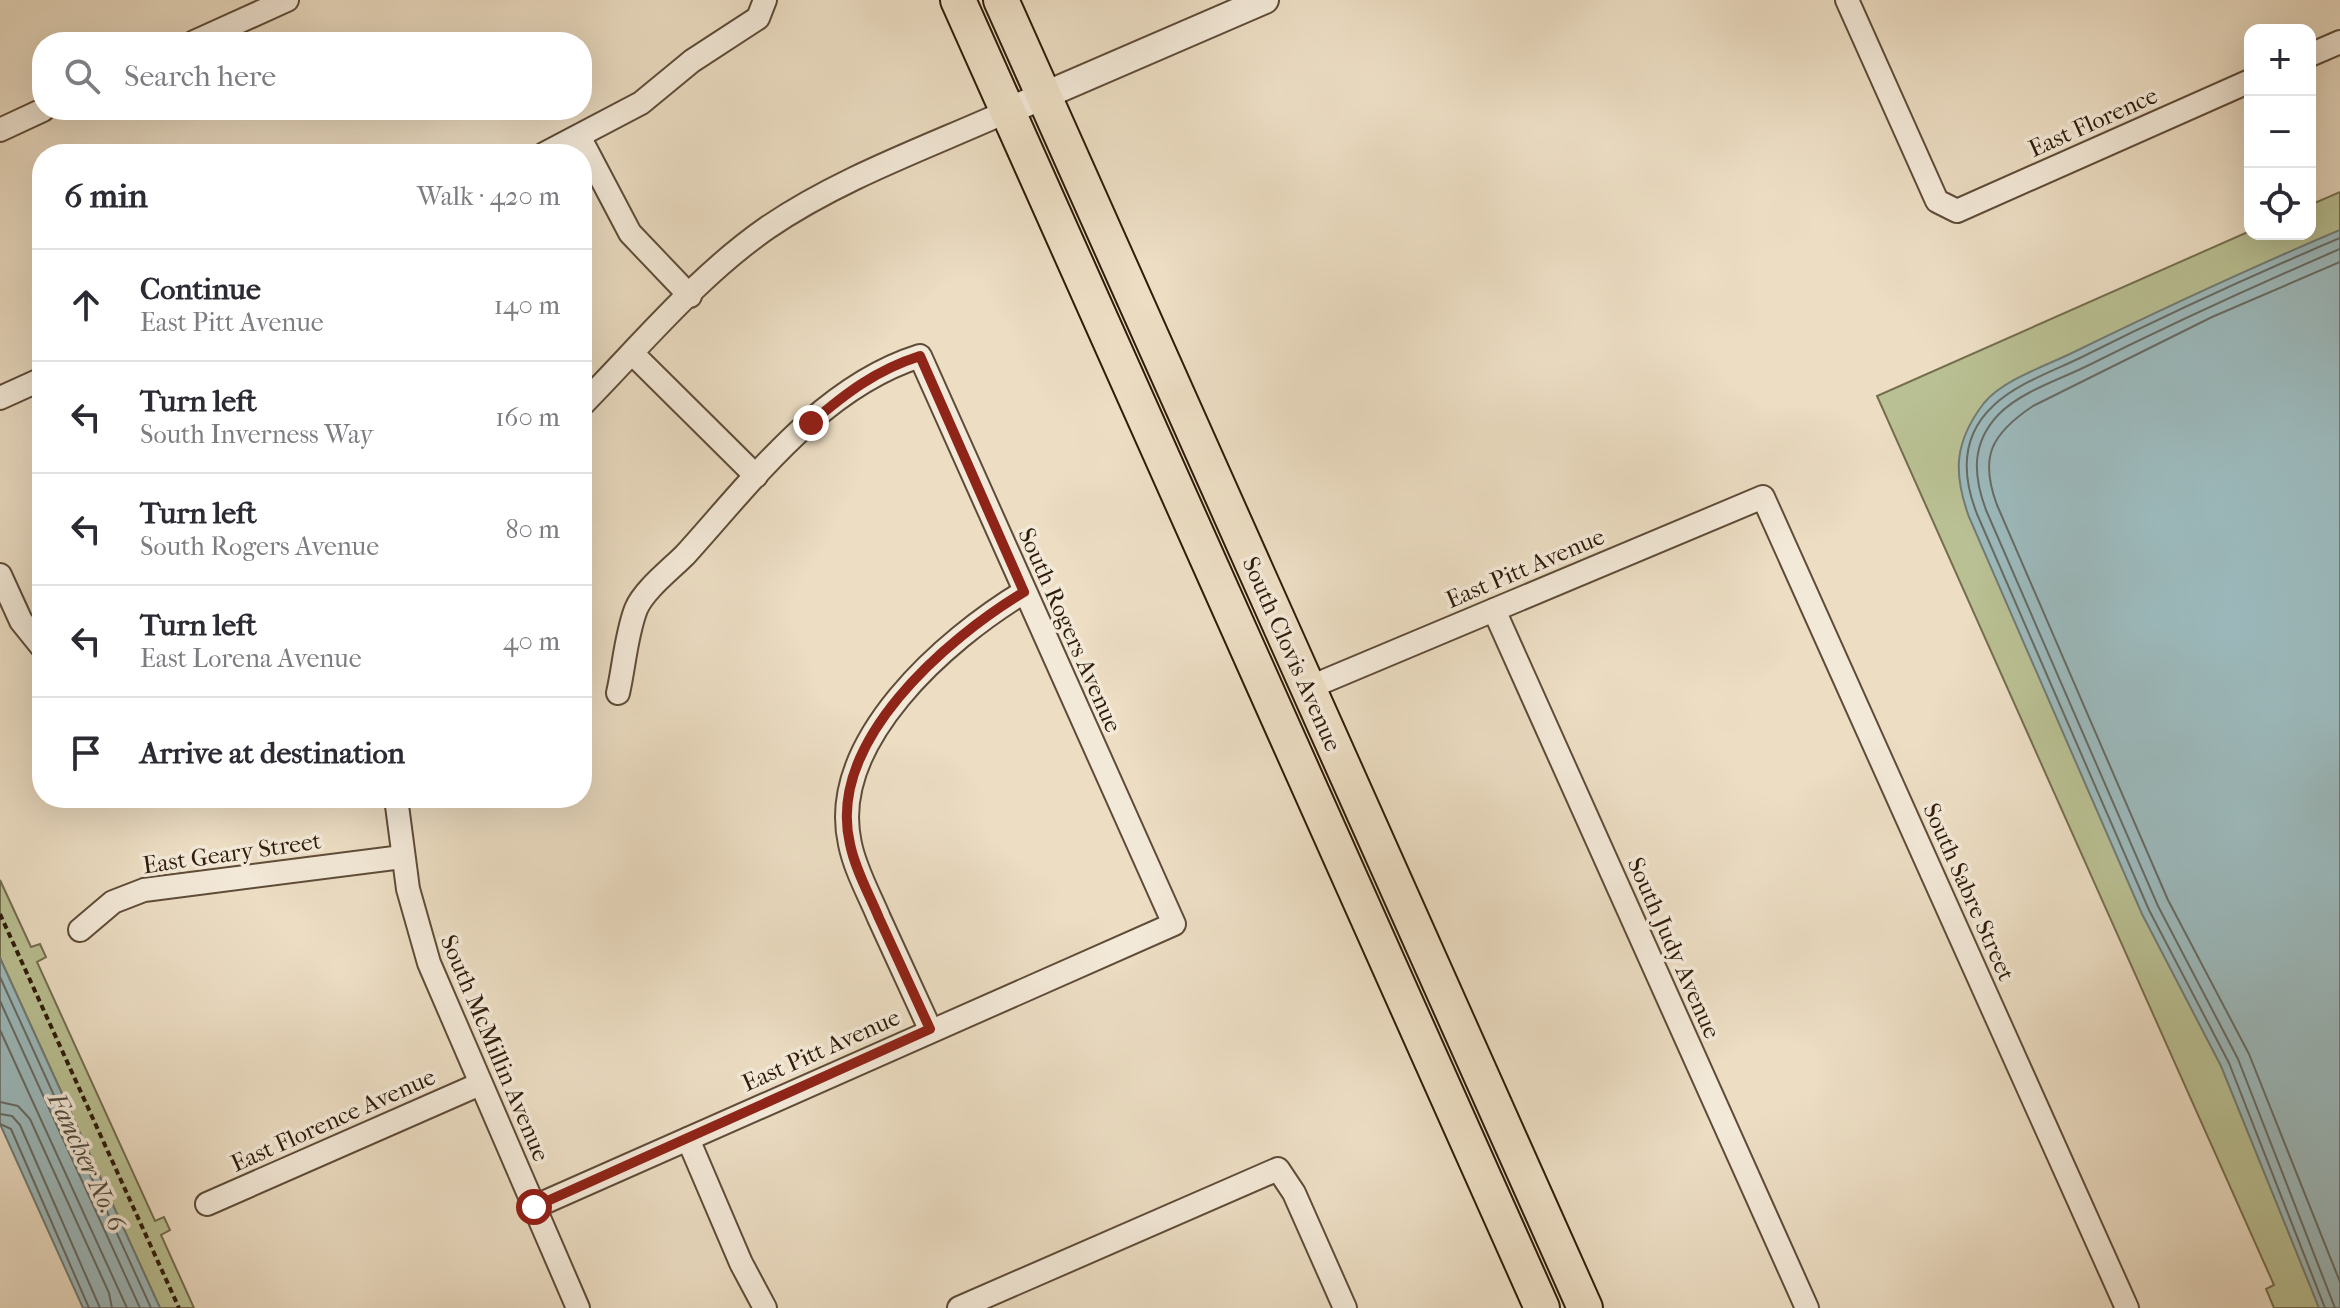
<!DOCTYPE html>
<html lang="en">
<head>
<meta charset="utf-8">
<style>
  :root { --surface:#fff; --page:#f7f7f7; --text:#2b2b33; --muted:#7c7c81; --line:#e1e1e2 }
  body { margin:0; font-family:"IM FELL French Canon",serif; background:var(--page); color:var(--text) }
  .controls { position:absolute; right:24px; top:24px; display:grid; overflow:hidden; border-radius:16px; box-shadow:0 8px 32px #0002 }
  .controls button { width:72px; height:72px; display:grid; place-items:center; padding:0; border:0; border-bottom:2px solid var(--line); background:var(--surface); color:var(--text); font:40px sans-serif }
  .stop { position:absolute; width:24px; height:24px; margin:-18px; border:6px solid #8f2418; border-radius:50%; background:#fff }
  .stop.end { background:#8f2418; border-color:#fff; box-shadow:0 2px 8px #0008 }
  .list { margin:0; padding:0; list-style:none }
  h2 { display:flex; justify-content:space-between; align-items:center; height:104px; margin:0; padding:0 32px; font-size:34px }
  h2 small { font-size:26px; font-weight:400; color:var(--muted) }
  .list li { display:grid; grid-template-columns:52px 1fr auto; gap:24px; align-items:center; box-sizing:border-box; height:112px; padding:0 32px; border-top:2px solid var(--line) }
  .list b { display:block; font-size:30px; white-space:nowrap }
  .list p { margin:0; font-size:26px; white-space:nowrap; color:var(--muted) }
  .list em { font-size:26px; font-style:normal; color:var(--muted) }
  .icon { flex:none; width:44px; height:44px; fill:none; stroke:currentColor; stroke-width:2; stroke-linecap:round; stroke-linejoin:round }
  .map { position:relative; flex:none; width:2340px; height:1308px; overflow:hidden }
  .search { position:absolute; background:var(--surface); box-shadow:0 8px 32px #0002; left:32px; top:32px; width:560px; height:88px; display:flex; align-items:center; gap:20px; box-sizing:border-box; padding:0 28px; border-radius:32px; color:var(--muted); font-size:30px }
  .panel { position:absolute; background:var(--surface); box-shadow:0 8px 32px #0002; left:32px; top:144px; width:560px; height:664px; border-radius:32px }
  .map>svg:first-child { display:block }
  .green { fill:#b9c093; stroke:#746e4e; stroke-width:2 }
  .water { fill:#9cbabd; stroke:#717b75; stroke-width:2 }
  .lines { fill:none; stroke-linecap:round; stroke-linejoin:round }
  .shore { stroke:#666b64; stroke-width:2 }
  .minor-casing { stroke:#5f4c38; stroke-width:26 }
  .tertiary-casing { stroke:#5f4c38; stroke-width:30 }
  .primary-casing { stroke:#301c0a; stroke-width:38 }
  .path { stroke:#301c0a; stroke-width:4; stroke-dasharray:6 4; stroke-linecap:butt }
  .minor { stroke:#f3e9d8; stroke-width:22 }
  .tertiary { stroke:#f3e9d8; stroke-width:26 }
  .primary { stroke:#ecddc3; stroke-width:34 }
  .route { stroke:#8f2418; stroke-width:10 }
  .labels { text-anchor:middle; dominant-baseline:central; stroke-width:7; stroke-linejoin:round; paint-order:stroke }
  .street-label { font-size:24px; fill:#301c0a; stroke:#f3e9d8 }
  .water-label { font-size:26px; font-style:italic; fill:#504b40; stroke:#f3e9d8 }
</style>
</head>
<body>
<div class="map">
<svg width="2340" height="1308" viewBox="0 0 2340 1308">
  <rect width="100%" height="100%" fill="#ecddc3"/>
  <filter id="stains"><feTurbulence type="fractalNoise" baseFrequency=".0025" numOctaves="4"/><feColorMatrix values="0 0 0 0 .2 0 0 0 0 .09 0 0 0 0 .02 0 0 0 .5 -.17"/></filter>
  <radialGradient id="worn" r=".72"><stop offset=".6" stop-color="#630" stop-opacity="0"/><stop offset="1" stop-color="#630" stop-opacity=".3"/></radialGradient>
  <g class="green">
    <path d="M2340 192V1308H2274L2266 1289 2274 1285 1877 396 2250 231 2310 234V205Z"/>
    <path d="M0 880 31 947 40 944 46 957 37 962 155 1221 164 1217 170 1230 161 1235 194 1308H160L0 958Z"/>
  </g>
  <g class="water">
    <path d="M2340 230V1308H2319L2221 1066 2142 914 1969 517C1953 473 1954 442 1984 403 2004 379 2046 366 2074 352 2162 309 2250 268 2340 230Z"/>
    <path d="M0 958 160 1308H83L0 1124Z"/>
  </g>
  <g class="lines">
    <g class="shore">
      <path d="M2340 262 2212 317 2033 406C1991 434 1979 457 1997 505L2168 900 2249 1054 2340 1282"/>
      <path d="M0 977 151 1308"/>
      <path d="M0 1001 140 1308"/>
      <path d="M0 1030 127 1308"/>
      <path d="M0 1102 18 1106 30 1119 109 1293 112 1308"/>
      <path d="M0 1114 12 1116 20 1125 100 1308"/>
      <path d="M0 1124 11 1129 89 1308"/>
      <path d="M2325 1308 2229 1063 2149 910 1977 514C1962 476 1960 437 1993 406 2017 383 2054 371 2084 356 2168 314 2253 275 2340 238"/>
      <path d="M2335 1308 2238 1059 2158 906 1986 510C1973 475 1971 443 1999 414 2021 392 2058 380 2085 367 2169 325 2254 286 2340 249"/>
    </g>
    <defs>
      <g id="minor">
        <path d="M1847 0 1937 201 1957 211 2250 81"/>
        <path d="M194 42 287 0"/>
        <path d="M2310 55 2340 42"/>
        <path d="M0 130 43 110"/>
        <path d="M580 138 630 233 690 296"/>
        <path d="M544 154 641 103 692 61 758 18 765 0"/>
        <path d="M633 354 756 476"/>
        <path d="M0 398 42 379"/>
        <path d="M582 405C641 345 698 276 767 228 840 178 928 147 1008 111"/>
        <path d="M0 575 21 621 42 647"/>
        <path d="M1494 610 1807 1308"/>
        <path d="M1308 688 1763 497 2127 1308"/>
        <path d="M396 798 408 889 429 963 578 1308"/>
        <path d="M80 930 113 902 144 890 402 857"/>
        <path d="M930 1029C913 992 896 955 879 918 869 894 855 869 850 844 827 742 946 639 1024 592"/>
        <path d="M688 1139 741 1263 765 1308"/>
        <path d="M207 1204 480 1084"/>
        <path d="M534 1207 1174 924 920 356C821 387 752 481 685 555 670 570 644 590 636 609 626 635 624 667 618 693"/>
        <path d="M959 1308 1278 1169 1294 1193 1345 1308"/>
      </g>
      <path id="tertiary" d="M1008 111 1265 0"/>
      <g id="primary">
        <path d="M958 0 1542 1308"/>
        <path d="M1001 0 1585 1308"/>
      </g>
    </defs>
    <use href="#minor" class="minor-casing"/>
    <use href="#tertiary" class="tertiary-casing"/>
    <use href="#primary" class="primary-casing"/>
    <path class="path" d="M0 914 179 1308"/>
    <use href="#minor" class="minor"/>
    <use href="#tertiary" class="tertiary"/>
    <use href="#primary" class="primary"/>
  </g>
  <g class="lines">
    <path class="route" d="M534 1207 930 1029C913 992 896 955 879 918 869 894 855 869 850 844 826 742 946 639 1024 592L920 356C876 370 846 393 811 423"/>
  </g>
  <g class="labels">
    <g class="street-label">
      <text transform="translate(2093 122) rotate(-24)">East Florence</text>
      <text transform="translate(1525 568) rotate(-23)">East Pitt Avenue</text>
      <text transform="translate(1070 630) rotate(66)">South Rogers Avenue</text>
      <text transform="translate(1292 654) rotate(66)">South Clovis Avenue</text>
      <text transform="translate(232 853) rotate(-8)">East Geary Street</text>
      <text transform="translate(1969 892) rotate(66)">South Sabre Street</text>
      <text transform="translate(1674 948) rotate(66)">South Judy Avenue</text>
      <text transform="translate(495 1048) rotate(67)">South McMillin Avenue</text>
      <text transform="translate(821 1050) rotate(-24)">East Pitt Avenue</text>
      <text transform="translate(333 1120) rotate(-24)">East Florence Avenue</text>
    </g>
    <g class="water-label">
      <text transform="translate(87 1162) rotate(65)">Fancher No. 6</text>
    </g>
  </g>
  <rect width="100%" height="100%" filter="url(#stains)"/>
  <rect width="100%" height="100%" fill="url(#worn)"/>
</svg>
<div class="controls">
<button>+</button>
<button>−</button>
<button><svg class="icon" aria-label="locate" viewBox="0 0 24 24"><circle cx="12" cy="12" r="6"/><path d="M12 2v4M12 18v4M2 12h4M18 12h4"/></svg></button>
</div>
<div class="stop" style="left:534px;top:1207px"></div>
<div class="stop end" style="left:811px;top:423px"></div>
<div class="search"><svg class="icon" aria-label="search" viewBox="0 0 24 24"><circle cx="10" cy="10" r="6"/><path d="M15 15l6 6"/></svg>Search here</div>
<section class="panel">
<h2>6 min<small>Walk · 420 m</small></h2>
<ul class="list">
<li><svg class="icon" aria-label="ahead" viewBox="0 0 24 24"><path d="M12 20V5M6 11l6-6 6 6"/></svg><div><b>Continue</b><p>East Pitt Avenue</p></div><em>140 m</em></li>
<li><svg class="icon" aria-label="left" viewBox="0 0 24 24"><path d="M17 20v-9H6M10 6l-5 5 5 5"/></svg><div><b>Turn left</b><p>South Inverness Way</p></div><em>160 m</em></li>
<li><svg class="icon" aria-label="left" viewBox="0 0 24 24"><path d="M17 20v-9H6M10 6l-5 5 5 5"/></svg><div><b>Turn left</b><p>South Rogers Avenue</p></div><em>80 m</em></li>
<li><svg class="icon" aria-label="left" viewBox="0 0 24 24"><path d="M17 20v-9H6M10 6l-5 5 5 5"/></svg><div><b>Turn left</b><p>East Lorena Avenue</p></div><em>40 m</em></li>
<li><svg class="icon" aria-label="arrive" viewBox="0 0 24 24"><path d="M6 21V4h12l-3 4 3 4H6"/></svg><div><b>Arrive at destination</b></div></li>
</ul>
</section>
</div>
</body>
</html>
